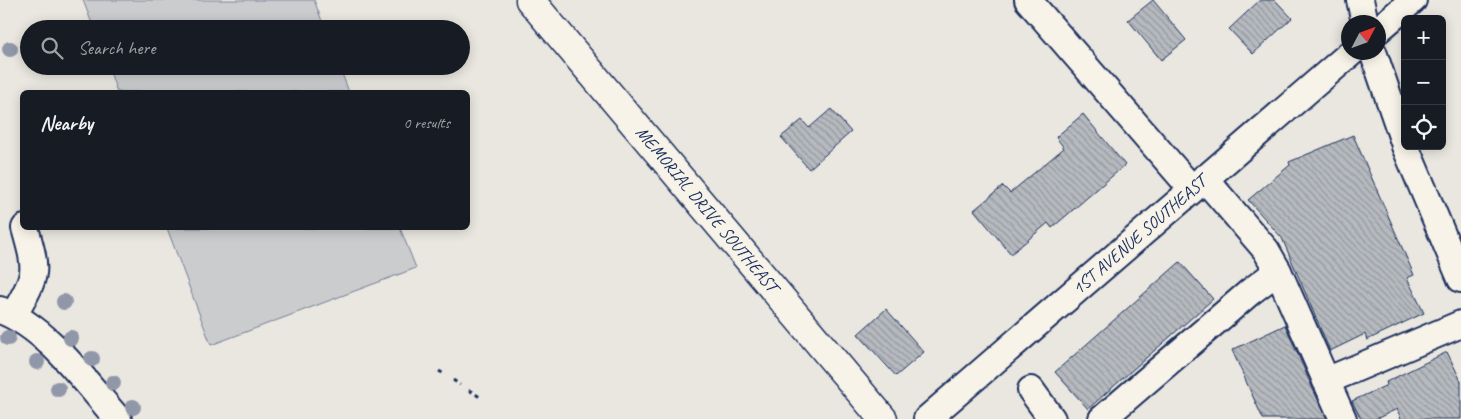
<!DOCTYPE html>
<html lang="en">
<head>
<meta charset="utf-8">
<style>
  :root { --surface:#171b24; --page:#242831; --text:#f1f3f6; --muted:#9ea1a6; --line:#363941 }
  body { margin:0; font-family:Caveat,sans-serif; background:var(--page); color:var(--text) }
  .controls { position:absolute; right:15px; top:15px; display:grid; overflow:hidden; border-radius:8px; box-shadow:0 2px 12px #0003 }
  .controls button { width:45px; height:45px; display:grid; place-items:center; padding:0; border:0; border-bottom:1px solid var(--line); background:var(--surface); color:var(--text); font:25px sans-serif }
  .compass { position:absolute; left:1341px; top:15px; width:45px; height:45px; border-radius:50%; background:var(--surface); box-shadow:0 2px 12px #0003; rotate:49deg }
  .list { margin:0; padding:0; list-style:none }
  h2 { display:flex; justify-content:space-between; align-items:center; height:65px; margin:0; padding:0 20px; font-size:21px }
  h2 small { font-size:16px; font-weight:400; color:var(--muted) }
  .icon { flex:none; width:28px; height:28px; fill:none; stroke:currentColor; stroke-width:2; stroke-linecap:round; stroke-linejoin:round }
  .map { position:relative; flex:none; width:1461px; height:419px; overflow:hidden }
  .search { position:absolute; background:var(--surface); box-shadow:0 2px 12px #0003; left:20px; top:20px; width:450px; height:55px; display:flex; align-items:center; gap:12px; box-sizing:border-box; padding:0 18px; border-radius:28px; color:var(--muted); font-size:19px }
  .panel { position:absolute; background:var(--surface); box-shadow:0 2px 12px #0003; left:20px; top:90px; width:450px; height:140px; border-radius:8px }
  .map>svg:first-child { display:block }
  .grass { fill:#cbcccd; stroke:#737e96 }
  .building { fill:url(#building-back-hatch); stroke:#1b2f5e }
  .lines { fill:none; stroke-linecap:round; stroke-linejoin:round }
  .minor-casing { stroke:#1b2f5e; stroke-width:30 }
  .major-casing { stroke:#1b2f5e; stroke-width:31 }
  .path { stroke:#1b2f5e; stroke-width:3; stroke-dasharray:4 4; stroke-linecap:butt }
  .minor { stroke:#f7f3e8; stroke-width:26 }
  .major { stroke:#f7f3e8; stroke-width:28 }
  .tree { fill:#9097a8 }
  .labels { text-anchor:middle; dominant-baseline:central; stroke-width:5; stroke-linejoin:round; paint-order:stroke }
  .street-label { font-size:18px; fill:#1b2f5e; stroke:#f7f3e8 }
</style>
</head>
<body>
<div class="map">
<svg width="1461" height="419" viewBox="0 0 1461 419">
  <defs>
    <pattern id="building-back-hatch" width="6" height="6" patternUnits="userSpaceOnUse" patternTransform="scale(1.25)"><rect width="6" height="6" fill="#b6babf"/><path d="M-1 5l2 2M0 0l6 6M5-1l2 2" fill="none" stroke="#93989e"/></pattern>
  </defs>
  <rect width="100%" height="100%" fill="#eae7e0"/>
  <filter id="ink" filterUnits="userSpaceOnUse"><feTurbulence type="fractalNoise" baseFrequency=".02" numOctaves="2"/><feDisplacementMap in="SourceGraphic" scale="10" xChannelSelector="R" yChannelSelector="G"/><feConvolveMatrix kernelMatrix="1 2 1 2 8 2 1 2 1" color-interpolation-filters="sRGB"/></filter>
  <g filter="url(#ink)">
    <g class="grass">
      <path d="M83 0H314L325 29H94Z"/>
      <path d="M108 66H339L349 92H117Z"/>
      <path d="M167 228H400L416 268 211 345Z"/>
    </g>
    <g class="building">
      <path d="M1153 0 1186 40 1161 60 1128 20Z"/>
      <path d="M1260 0H1275L1292 18 1253 54 1229 29Z"/>
      <path d="M831 109 851 132 809 169 781 137 802 120 809 128Z"/>
      <path d="M1083 114 1125 165 1052 228 1048 223 1011 254 974 210 1003 186 1010 193 1064 148 1056 137Z"/>
      <path d="M1353 135 1414 275 1407 278 1424 313 1367 340 1365 334 1330 351 1282 238 1248 200 1290 165 1289 162Z"/>
      <path d="M1180 262 1213 299 1088 409 1055 372Z"/>
      <path d="M886 309 924 352 896 376 858 334Z"/>
      <path d="M1285 325 1312 387 1327 419H1263L1232 350Z"/>
      <path d="M1447 352 1461 381V419H1401L1397 409 1376 419H1361L1352 401 1387 385 1386 382Z"/>
    </g>
    <g class="lines">
      <defs>
        <g id="minor">
          <path d="M1028 0 1192 189"/>
          <path d="M1360 0 1365 22"/>
          <path d="M1378 30 1413 0"/>
          <path d="M1373 52 1405 145"/>
          <path d="M1405 146 1461 279"/>
          <path d="M1204 178 1266 250 1278 271 1343 419"/>
          <path d="M0 310C47 327 85 382 118 419"/>
          <path d="M14 315C37 273 38 274 25 228"/>
          <path d="M1326 381 1461 324"/>
          <path d="M1031 390 1052 419"/>
          <path d="M927 419 1352 52"/>
          <path d="M1102 419 1250 292 1278 271"/>
        </g>
        <path id="major" d="M530 0 883 419"/>
      </defs>
      <use href="#minor" class="minor-casing"/>
      <use href="#major" class="major-casing"/>
      <g class="path">
        <path d="M439 371 444 374"/>
        <path d="M453 380 460 385"/>
        <path d="M469 390 480 397"/>
      </g>
      <use href="#minor" class="minor"/>
      <use href="#major" class="major"/>
    </g>
    <g class="tree">
      <circle cx="10" cy="49" r="8"/>
      <circle cx="64" cy="302" r="8"/>
      <circle cx="8" cy="338" r="8"/>
      <circle cx="71" cy="338" r="8"/>
      <circle cx="92" cy="359" r="8"/>
      <circle cx="37" cy="362" r="8"/>
      <circle cx="113" cy="383" r="8"/>
      <circle cx="58" cy="389" r="8"/>
      <circle cx="133" cy="407" r="8"/>
    </g>
  </g>
  <g class="labels">
    <g class="street-label">
      <text transform="translate(707 209) rotate(50)">MEMORIAL DRIVE SOUTHEAST</text>
      <text transform="translate(1139 235) rotate(-41)">1ST AVENUE SOUTHEAST</text>
    </g>
  </g>
</svg>
<div class="controls">
<button>+</button>
<button>−</button>
<button><svg class="icon" aria-label="locate" viewBox="0 0 24 24"><circle cx="12" cy="12" r="6"/><path d="M12 2v4M12 18v4M2 12h4M18 12h4"/></svg></button>
</div>
<svg class="compass" viewBox="-18 -18 36 36"><path d="M0-13l5 13h-10z" fill="#e53935"/><path d="M0 13l5-13h-10z" fill="#9ea1a6"/></svg>
<div class="search"><svg class="icon" aria-label="search" viewBox="0 0 24 24"><circle cx="10" cy="10" r="6"/><path d="M15 15l6 6"/></svg>Search here</div>
<section class="panel">
<h2>Nearby<small>0 results</small></h2>
<ul class="list">
</ul>
</section>
</div>
</body>
</html>
